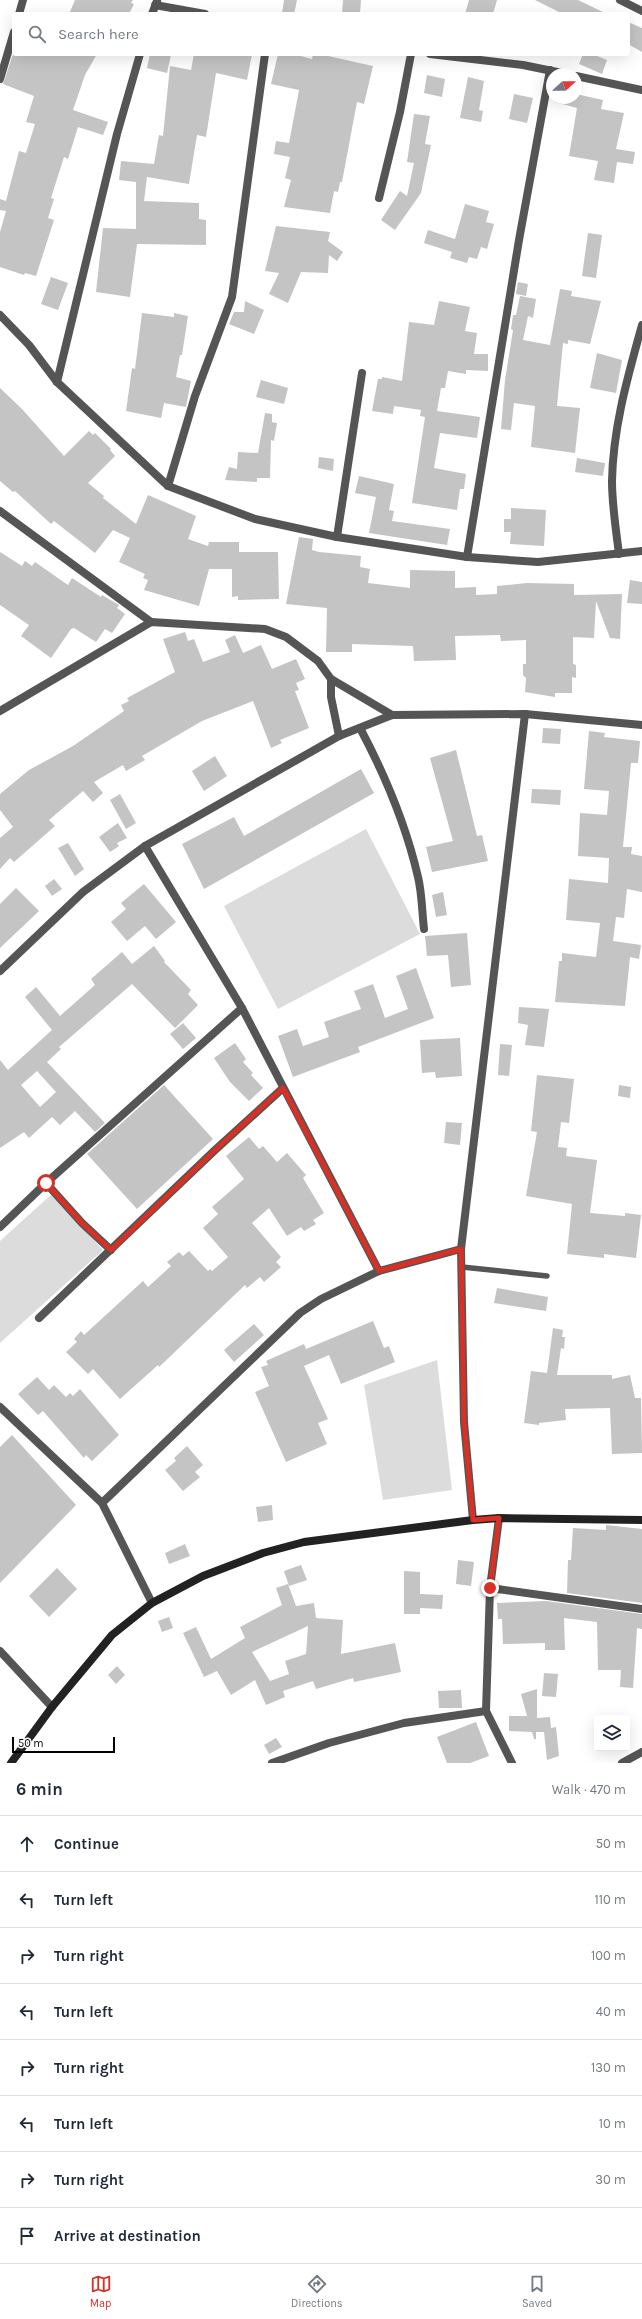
<!DOCTYPE html>
<html lang="en">
<head>
<meta charset="utf-8">
<style>
  :root { --surface:#fff; --page:#f2f2f3; --text:#1f2937; --muted:#747a83; --line:#e0e1e3; --accent:#d93025 }
  body { margin:0; font-family:Karla,sans-serif; background:var(--page); color:var(--text) }
  .controls { position:absolute; right:12px; bottom:12px; display:grid; overflow:hidden; border-radius:4px; box-shadow:0 4px 16px #0002 }
  .controls button { width:36px; height:36px; display:grid; place-items:center; padding:0; border:0; border-bottom:1px solid var(--line); background:var(--surface); color:var(--text); font:20px sans-serif }
  .compass { position:absolute; left:546px; top:68px; width:36px; height:36px; border-radius:50%; background:var(--surface); box-shadow:0 4px 16px #0002; rotate:69deg }
  .scale { position:absolute; left:12px; bottom:10px; width:103px; box-sizing:border-box; padding-left:4px; border:2px solid #000; border-top:0; font-size:11px; line-height:14px; white-space:nowrap; color:#000; -webkit-text-stroke:3px #fff; paint-order:stroke }
  .stop { position:absolute; width:12px; height:12px; margin:-9px; border:3px solid #d93025; border-radius:50%; background:#fff }
  .stop.end { background:#d93025; border-color:#fff; box-shadow:0 1px 4px #0008 }
  .list { margin:0; padding:0; list-style:none }
  h2 { display:flex; justify-content:space-between; align-items:center; height:52px; margin:0; padding:0 16px; font-size:17px }
  h2 small { font-size:13px; font-weight:400; color:var(--muted) }
  .list li { display:grid; grid-template-columns:26px 1fr auto; gap:12px; align-items:center; box-sizing:border-box; height:56px; padding:0 16px; border-top:1px solid var(--line) }
  .list b { display:block; font-size:15px; white-space:nowrap }
  .list em { font-size:13px; font-style:normal; color:var(--muted) }
  .icon { flex:none; width:22px; height:22px; fill:none; stroke:currentColor; stroke-width:2; stroke-linecap:round; stroke-linejoin:round }
  .map { position:relative; flex:none; width:642px; height:1763px; overflow:hidden }
  .search { position:absolute; background:var(--surface); box-shadow:0 4px 16px #0002; left:12px; right:12px; top:12px; height:44px; display:flex; align-items:center; gap:10px; box-sizing:border-box; padding:0 14px; border-radius:4px; color:var(--muted); font-size:15px }
  .sheet { height:500px; background:var(--surface) }
  nav { display:flex; justify-content:space-around; align-items:center; box-sizing:border-box; height:56px; border-top:1px solid var(--line); background:var(--surface); font-size:11px; color:var(--muted) }
  nav a { display:grid; justify-items:center; gap:2px }
  nav .on { color:var(--accent) }
  .map>svg:first-child { display:block }
  .green { fill:#dcdcdc }
  .building { fill:#c4c4c4; fill-rule:evenodd }
  .lines { fill:none; stroke-linecap:round; stroke-linejoin:round }
  .lane { stroke:#555; stroke-width:5.5 }
  .street { stroke:#555; stroke-width:8 }
  .secondary { stroke:#222; stroke-width:8 }
  .route { stroke:#d93025; stroke-width:5 }
</style>
</head>
<body>
<div class="map">
<svg width="642" height="1763" viewBox="0 0 642 1763">
  <rect width="100%" height="100%" fill="#fff"/>
  <g class="green">
    <path d="M366 829 420 934 278 1009 224 906Z"/>
    <path d="M53 1193 103 1250 0 1343V1241Z"/>
    <path d="M437 1360 452 1490 383 1500 364 1385Z"/>
  </g>
  <g class="building">
    <path d="M75 0H133L131 3 134 4 129 14H69Z"/>
    <path d="M284 0H297L294 14 282 13Z"/>
    <path d="M343 0H361L360 14H342Z"/>
    <path d="M469 0H497L493 14H465Z"/>
    <path d="M535 0H578L607 14H563Z"/>
    <path d="M628 22 642 28V52L628 44Z"/>
    <path d="M13 54H97L85 75 73 110 108 122 103 135 78 127 68 159 64 157 51 198 54 199 48 218 54 220 36 276 25 273 24 275 0 267V232L6 211 0 210V199L6 201 19 151 26 153 35 124 26 122 34 96 3 84Z"/>
    <path d="M150 54 171 55 167 73 147 68Z"/>
    <path d="M194 54H252L247 80 216 73 206 137 197 135 189 184 147 177 144 201 199 203V219L206 220V245L137 244 130 297 96 292 103 228 136 229V182L119 180 121 161 154 164 159 135 163 136 170 66 191 70Z"/>
    <path d="M278 54H293L312 59 313 54H319L373 66 364 104 357 102 342 182H340L338 192 334 191 330 213 284 207 291 180 285 178 290 157 274 154 276 141 289 143 299 90 271 84Z"/>
    <path d="M583 54H592L607 60 602 74 579 64Z"/>
    <path d="M427 75 445 79 442 97 424 93Z"/>
    <path d="M468 77 484 81 479 110 483 111 481 122 460 118Z"/>
    <path d="M514 94 533 98 527 123 509 119Z"/>
    <path d="M576 94 603 100 601 109 624 113 616 149 635 152 633 164 617 162 614 183 594 180 598 161 569 156 577 108 555 102V98H576Z"/>
    <path d="M414 114 430 116 425 144 431 145 421 193 395 230 381 220 400 191 407 196 414 163 407 162Z"/>
    <path d="M465 204 489 211 486 222 494 224 487 249 481 247 477 259 469 257 467 263 450 258 452 252 424 243 428 230 455 239Z"/>
    <path d="M276 226 330 232 328 241 343 252 337 261 329 255 328 273 301 272 288 303 269 294 279 273 265 271Z"/>
    <path d="M588 233 602 235 596 278 582 276Z"/>
    <path d="M51 277 68 283 58 310 41 304Z"/>
    <path d="M518 282 528 284 526 296 516 294Z"/>
    <path d="M560 289 572 291 571 296 601 301 590 344 568 340V344L563 343 557 406 580 408 575 453 531 447 535 406 514 403 511 430 501 429 505 380 513 330 511 329 513 315H516L520 296 536 299 533 318 528 316 523 340 550 345Z"/>
    <path d="M245 301 264 310 254 334 229 324 234 312H244Z"/>
    <path d="M439 301 470 307 465 331 477 333 474 354H488V371L466 370V374L448 371 445 388H441L437 411 480 417 477 438 440 433 434 468 466 474 464 489H460L457 510 412 503 425 417 420 416 421 410 394 406 393 414 372 411 378 379H382V377L402 381 409 322 434 325Z"/>
    <path d="M142 313 174 317V313L188 316 182 355H180L176 377 191 381 186 407 164 403 161 418 126 411 132 368 135 369Z"/>
    <path d="M597 353 622 360 616 393 590 388Z"/>
    <path d="M261 380 288 388 284 404 256 397Z"/>
    <path d="M0 388 22 409 64 456 89 431 93 435 95 433 111 449 110 450 115 456 88 483 104 496 103 498 136 524 148 495 196 516 188 539 208 546 209 542H239V552H278L279 599 238 600V596L232 597V569H209L199 606 144 590 148 580 143 578 145 574 119 562 130 538 113 530 95 553 54 521 51 524 15 491 13 492 0 481Z"/>
    <path d="M265 413 272 414V422L277 423 274 441 271 440 270 478H257V482L225 480 229 467 237 469 238 452 258 453Z"/>
    <path d="M319 457 334 459 333 471 318 468Z"/>
    <path d="M577 458 605 463 603 476 575 472Z"/>
    <path d="M359 476 394 484 389 510 394 511 392 521 450 529 447 545 369 533 376 497 355 493Z"/>
    <path d="M511 508 546 510 544 546 510 544 511 532H504V519H511Z"/>
    <path d="M299 537 313 539 312 550 319 552 361 556 360 567 370 569 368 583 410 588V570L455 571V588L476 587V595L497 594V586L527 583 574 584V595L622 594 620 639 610 638 596 601 594 638 573 637V664L576 665V678L572 677V693H555V697L525 692 526 678 523 675V664H526V640L501 641 500 635 455 636 456 660 414 661 413 646 352 644V652H326L327 608 286 604Z"/>
    <path d="M0 552 22 566 25 561 32 566 35 562 68 585 72 578 101 597 102 595 119 605 117 608 125 614 112 633 105 629 96 642 74 628 71 629 51 658 21 636 29 625 0 605Z"/>
    <path d="M630 580 642 582V604L627 603Z"/>
    <path d="M185 632 188 641 194 639 203 662 230 652 225 640 235 635 243 653 261 645 272 669 296 659 305 679 296 683 299 690 295 691 309 728 280 740 282 743 271 748 253 701 202 721 142 756 145 760 126 771 123 765 94 782 103 793 93 802 83 791 49 820 55 826 14 862 10 858 0 869V838L13 827 0 810V794L29 770 73 746 124 711 121 705 129 701 127 698 175 672 163 639Z"/>
    <path d="M543 728 561 729 560 744 542 743Z"/>
    <path d="M589 731 605 733 604 737 640 741 638 763H631L623 847H632L631 854 642 856V892L627 889 624 918 616 917 613 941 641 945 639 959 630 957 625 1006 555 1002 559 961H562V953L596 957 600 923 566 920 569 879 608 883 609 858 578 856 580 813 607 815 609 791 584 789Z"/>
    <path d="M456 750 477 836 482 835 488 861 432 872 426 847 453 841 430 758Z"/>
    <path d="M215 756 227 776 204 791 192 771Z"/>
    <path d="M361 769 374 793 204 889 182 844 234 817 244 836Z"/>
    <path d="M532 789 561 790 560 805 531 803Z"/>
    <path d="M120 794 136 823 126 829 110 800Z"/>
    <path d="M118 823 127 838 117 843 119 846 110 852 99 837Z"/>
    <path d="M68 843 84 869 75 876 58 848Z"/>
    <path d="M54 879 62 889 52 896 45 886Z"/>
    <path d="M144 884 176 922 156 939 145 926 127 941 111 922 126 909 121 903Z"/>
    <path d="M16 888 39 911 0 948V904Z"/>
    <path d="M443 892 447 915 436 917 432 895Z"/>
    <path d="M467 933 471 985 451 987 448 955 427 956 425 936Z"/>
    <path d="M154 946 165 961 164 962 191 990 188 994 198 1005 175 1028 132 984 59 1047 61 1049 47 1062 105 1123 95 1132 75 1111 60 1125 52 1117 29 1138 24 1132 0 1148V1060L8 1070 52 1030 25 997 36 987 60 1016 95 985 91 979 122 952 132 964ZM37 1071 56 1092 40 1107 21 1085Z"/>
    <path d="M416 968 434 1018 358 1047 360 1052 293 1077 278 1036 297 1029 303 1046 329 1037 324 1022 361 1009 354 991 373 984 385 1018 408 1009 396 976Z"/>
    <path d="M519 1007 549 1009 544 1047 525 1045 528 1025 518 1023Z"/>
    <path d="M183 1023 196 1038 183 1049 170 1034Z"/>
    <path d="M460 1038 462 1076 436 1078 435 1072 422 1073 420 1040Z"/>
    <path d="M235 1043 246 1059 243 1062 253 1073 251 1075 263 1088 249 1101 230 1082 214 1058Z"/>
    <path d="M500 1044 512 1045 509 1076 498 1075Z"/>
    <path d="M537 1075 574 1079 569 1123 561 1122 558 1147 567 1148 566 1156 597 1160 590 1213 625 1216V1213L641 1215 636 1258 604 1254V1258L567 1254 572 1204 526 1196 537 1132 531 1131Z"/>
    <path d="M164 1085 213 1139 137 1209 87 1154Z"/>
    <path d="M619 1085 631 1087 630 1098 618 1096Z"/>
    <path d="M446 1122 462 1123 460 1145 444 1143Z"/>
    <path d="M249 1137 259 1149 263 1146 277 1162 287 1153 306 1175 303 1178 324 1213 313 1220 316 1224 304 1231 301 1227 287 1236 269 1208 252 1223 281 1257 276 1262 281 1267 264 1282 260 1277 247 1288 245 1285 159 1367 158 1365 120 1399 93 1369 88 1374 66 1352 77 1342 74 1339 81 1331 84 1335 143 1281 148 1287 171 1266 167 1262 179 1252 183 1256 189 1251 208 1271 210 1269 212 1271 228 1257 203 1228 218 1214 212 1207 244 1179 226 1156Z"/>
    <path d="M497 1288 548 1297 546 1311 494 1303Z"/>
    <path d="M373 1321 384 1348 389 1346 395 1362 341 1384 329 1355 304 1366 328 1419 318 1423 327 1444 286 1462 255 1392 269 1386 261 1367 268 1365 266 1361 304 1344 306 1349Z"/>
    <path d="M254 1324 264 1335 234 1362 224 1350Z"/>
    <path d="M553 1328 563 1330 562 1337H565L564 1349 561 1348 557 1375H612V1379L630 1375 635 1398H641L642 1453 612 1454 610 1408 565 1409 566 1420 539 1423V1425L524 1423 531 1371 547 1373Z"/>
    <path d="M37 1377 49 1390 54 1385 66 1397 70 1393 73 1396 80 1389 119 1435 92 1461 86 1455 84 1458 43 1411 38 1415 18 1394Z"/>
    <path d="M12 1435 76 1505 0 1583V1447Z"/>
    <path d="M187 1446 203 1465 195 1472 200 1477 183 1491 165 1470 176 1461 174 1458Z"/>
    <path d="M272 1505 273 1520 258 1522 256 1507Z"/>
    <path d="M606 1525 642 1529V1603L567 1593 568 1560H571L573 1528 606 1530Z"/>
    <path d="M185 1544 190 1556 169 1564 165 1553Z"/>
    <path d="M458 1560 474 1562 471 1586 456 1584Z"/>
    <path d="M301 1565 307 1580 289 1586 284 1571Z"/>
    <path d="M57 1568 77 1589 49 1617 29 1596Z"/>
    <path d="M404 1571 420 1572V1594L443 1595 442 1609 420 1608V1614H404Z"/>
    <path d="M288 1584 296 1606 314 1603 316 1618 343 1620 341 1654 395 1643 401 1672 354 1682 353 1678 316 1689 313 1681 283 1691 285 1697 266 1705 255 1680 231 1695 217 1671 204 1677 183 1633 196 1627 211 1659 245 1638 240 1627 282 1605 276 1588ZM308 1626 306 1654 285 1661 289 1674 270 1681 252 1652Z"/>
    <path d="M546 1601 642 1614V1629L637 1628 633 1688 620 1687 621 1670H598L597 1622 564 1618 565 1650H545V1643L503 1644 502 1619H498L497 1603Z"/>
    <path d="M169 1617 173 1628 162 1632 158 1621Z"/>
    <path d="M117 1666 125 1675 116 1684 108 1675Z"/>
    <path d="M544 1673 558 1674 556 1697 542 1696Z"/>
    <path d="M537 1689V1718L550 1717 551 1728 556 1727 559 1756 547 1760 544 1732H536V1739H534L532 1732 509 1731V1716H527L521 1694Z"/>
    <path d="M461 1690 462 1708H439L438 1691Z"/>
    <path d="M476 1722 489 1756 470 1763H447L437 1737Z"/>
    <path d="M276 1738 282 1747 269 1754 264 1745Z"/>
  </g>
  <g class="lines">
    <path class="lane" d="M462 1267 547 1276"/>
    <g class="street">
      <path d="M620 0 642 11"/>
      <path d="M155 5 205 14"/>
      <path d="M19 14 23 0"/>
      <path d="M152 14 157 1"/>
      <path d="M430 54 523 65 567 74"/>
      <path d="M576 76 642 90"/>
      <path d="M0 79 14 32"/>
      <path d="M379 198 400 112 411 54"/>
      <path d="M0 315 29 345 57 382 168 486 255 519 337 537 467 557 538 562 642 551"/>
      <path d="M57 382 117 134 140 54"/>
      <path d="M168 486 195 396 232 297 265 54"/>
      <path d="M0 511 151 622"/>
      <path d="M337 537 362 373"/>
      <path d="M619 554C616 530 612 505 612 481 613 427 628 376 642 325"/>
      <path d="M467 557 519 240 550 70"/>
      <path d="M331 679V697L339 736"/>
      <path d="M0 711 151 622 265 629 286 637 318 661 331 679 392 715"/>
      <path d="M360 728C385 775 406 825 418 877 422 893 422 912 424 929"/>
      <path d="M145 846 242 1008 379 1271"/>
      <path d="M0 971 83 892 145 846 339 736 392 715 525 714 642 725"/>
      <path d="M46 1183 82 1223 111 1250"/>
      <path d="M0 1227 46 1183 242 1008"/>
      <path d="M39 1318 214 1151 283 1088"/>
      <path d="M0 1407 102 1503 152 1603"/>
      <path d="M102 1503 300 1313 321 1299 379 1271 461 1249"/>
      <path d="M499 1518 490 1588 486 1711 512 1763"/>
      <path d="M473 1520 464 1422 461 1249 525 714"/>
      <path d="M490 1588 642 1609"/>
      <path d="M0 1651 52 1707"/>
      <path d="M272 1763 329 1743 404 1723 486 1711"/>
      <path d="M622 1763 642 1752"/>
    </g>
    <path class="secondary" d="M11 1763 52 1707 112 1635 152 1603 203 1576 263 1553 304 1542 473 1520 499 1518 642 1520"/>
  </g>
  <g class="lines">
    <path class="route" d="M46 1183 82 1223 111 1250 214 1151 283 1088 379 1271 461 1249 464 1422 473 1520 499 1518 490 1588"/>
  </g>
</svg>
<div class="controls">
<button><svg class="icon" aria-label="layers" viewBox="0 0 24 24"><path d="M12 4l9 5-9 5-9-5zM3 14l9 5 9-5"/></svg></button>
</div>
<svg class="compass" viewBox="-18 -18 36 36"><path d="M0-13l5 13h-10z" fill="#e53935"/><path d="M0 13l5-13h-10z" fill="#747a83"/></svg>
<div class="scale">50 m</div>
<div class="stop" style="left:46px;top:1183px"></div>
<div class="stop end" style="left:490px;top:1588px"></div>
<div class="search"><svg class="icon" aria-label="search" viewBox="0 0 24 24"><circle cx="10" cy="10" r="6"/><path d="M15 15l6 6"/></svg>Search here</div>
</div>
<section class="sheet">
<h2>6 min<small>Walk · 470 m</small></h2>
<ul class="list">
<li><svg class="icon" aria-label="ahead" viewBox="0 0 24 24"><path d="M12 20V5M6 11l6-6 6 6"/></svg><div><b>Continue</b></div><em>50 m</em></li>
<li><svg class="icon" aria-label="left" viewBox="0 0 24 24"><path d="M17 20v-9H6M10 6l-5 5 5 5"/></svg><div><b>Turn left</b></div><em>110 m</em></li>
<li><svg class="icon" aria-label="right" viewBox="0 0 24 24"><path d="M7 20v-9h11M14 6l5 5-5 5"/></svg><div><b>Turn right</b></div><em>100 m</em></li>
<li><svg class="icon" aria-label="left" viewBox="0 0 24 24"><path d="M17 20v-9H6M10 6l-5 5 5 5"/></svg><div><b>Turn left</b></div><em>40 m</em></li>
<li><svg class="icon" aria-label="right" viewBox="0 0 24 24"><path d="M7 20v-9h11M14 6l5 5-5 5"/></svg><div><b>Turn right</b></div><em>130 m</em></li>
<li><svg class="icon" aria-label="left" viewBox="0 0 24 24"><path d="M17 20v-9H6M10 6l-5 5 5 5"/></svg><div><b>Turn left</b></div><em>10 m</em></li>
<li><svg class="icon" aria-label="right" viewBox="0 0 24 24"><path d="M7 20v-9h11M14 6l5 5-5 5"/></svg><div><b>Turn right</b></div><em>30 m</em></li>
<li><svg class="icon" aria-label="arrive" viewBox="0 0 24 24"><path d="M6 21V4h12l-3 4 3 4H6"/></svg><div><b>Arrive at destination</b></div></li>
</ul>
</section>
<nav>
<a class="on"><svg class="icon" aria-label="map" viewBox="0 0 24 24"><path d="M3 6l6-2 6 2 6-2v14l-6 2-6-2-6 2zM9 4v14M15 6v14"/></svg>Map</a>
<a><svg class="icon" aria-label="directions" viewBox="0 0 24 24"><path d="M12 3l9 9-9 9-9-9zM9 14v-3h6M13 9l2 2-2 2"/></svg>Directions</a>
<a><svg class="icon" aria-label="saved" viewBox="0 0 24 24"><path d="M7 4h10v16l-5-4-5 4z"/></svg>Saved</a>
</nav>
</body>
</html>
